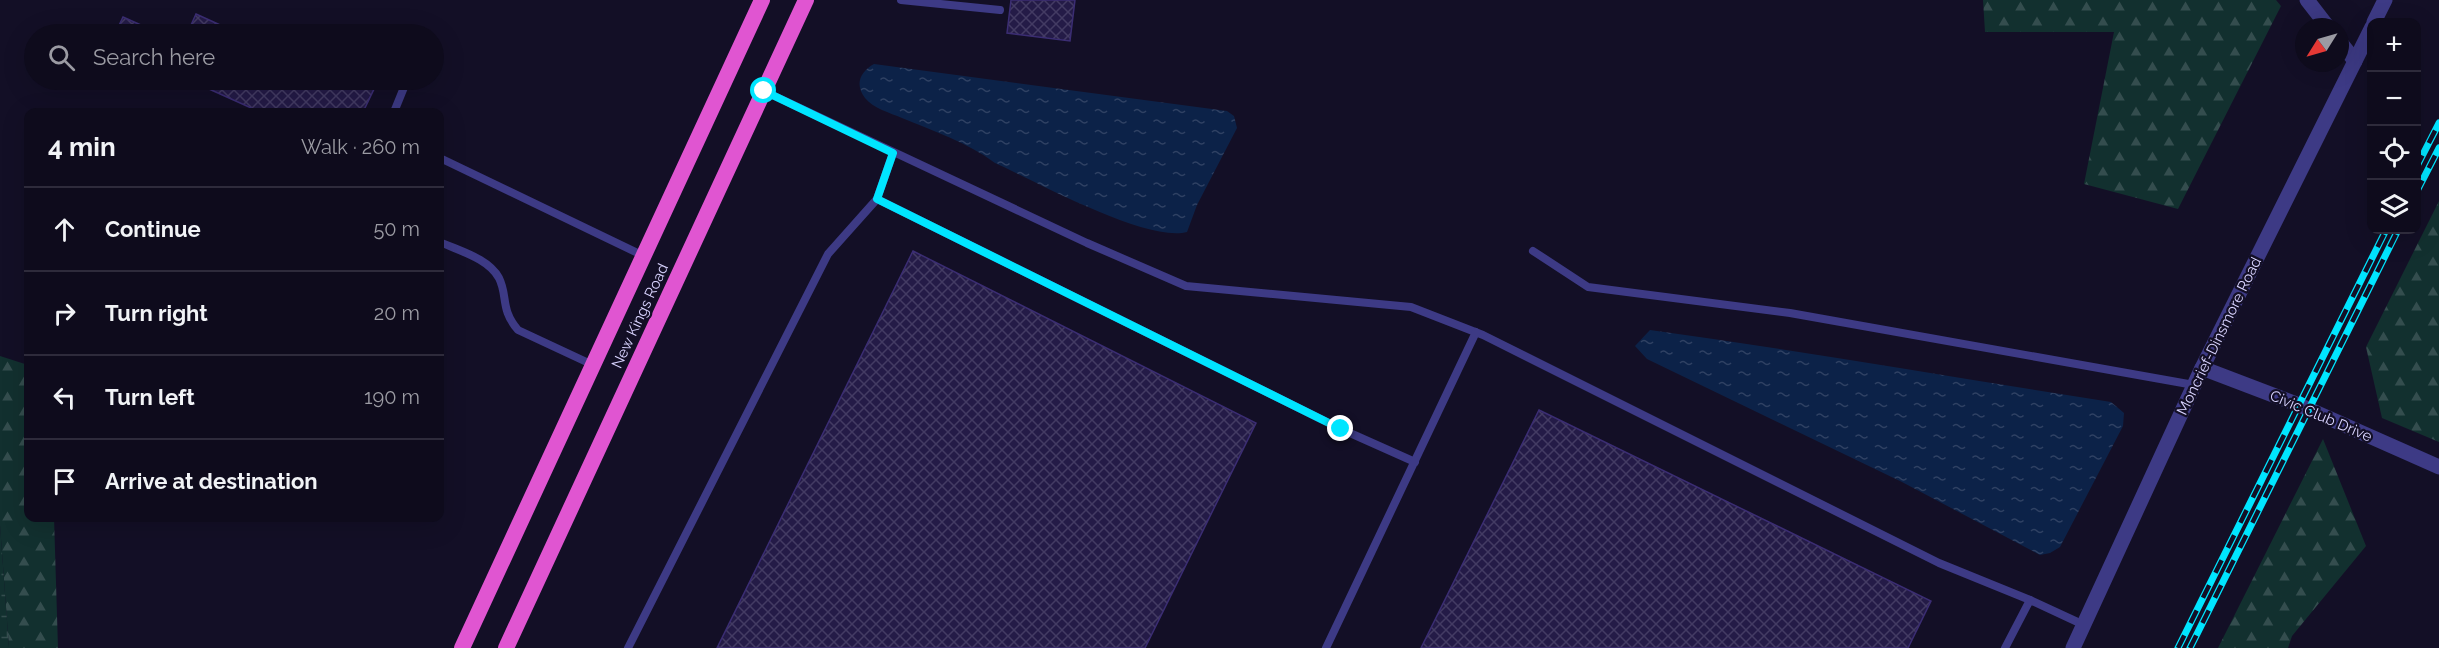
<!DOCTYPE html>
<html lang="en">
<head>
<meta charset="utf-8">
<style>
  :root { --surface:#0e0b1c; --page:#1c1929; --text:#f1f3f6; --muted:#9b9ba3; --line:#2e2b3b }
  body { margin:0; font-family:Raleway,sans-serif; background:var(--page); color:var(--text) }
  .controls { position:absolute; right:18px; top:18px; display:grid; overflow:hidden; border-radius:12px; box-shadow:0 6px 24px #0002 }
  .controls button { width:54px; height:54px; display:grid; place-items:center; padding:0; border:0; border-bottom:2px solid var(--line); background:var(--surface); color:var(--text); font:30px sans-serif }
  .compass { position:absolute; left:2295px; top:18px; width:54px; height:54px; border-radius:50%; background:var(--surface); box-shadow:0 6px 24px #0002; rotate:233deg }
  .stop { position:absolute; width:18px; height:18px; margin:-14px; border:4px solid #00e5ff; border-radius:50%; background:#fff }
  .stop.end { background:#00e5ff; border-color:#fff; box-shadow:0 2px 6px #0008 }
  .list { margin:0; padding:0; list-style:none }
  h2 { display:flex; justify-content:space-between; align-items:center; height:78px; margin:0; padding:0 24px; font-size:26px }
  h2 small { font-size:20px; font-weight:400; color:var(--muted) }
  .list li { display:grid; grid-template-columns:39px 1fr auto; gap:18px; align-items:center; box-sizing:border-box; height:84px; padding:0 24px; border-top:2px solid var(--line) }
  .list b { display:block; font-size:22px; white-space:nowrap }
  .list em { font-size:20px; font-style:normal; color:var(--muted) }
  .icon { flex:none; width:33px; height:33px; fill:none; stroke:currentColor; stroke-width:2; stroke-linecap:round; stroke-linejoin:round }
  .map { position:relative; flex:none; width:2439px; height:648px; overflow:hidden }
  .search { position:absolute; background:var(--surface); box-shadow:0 6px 24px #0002; left:24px; top:24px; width:420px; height:66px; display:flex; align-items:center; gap:15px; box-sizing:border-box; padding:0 21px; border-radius:33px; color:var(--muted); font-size:22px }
  .panel { position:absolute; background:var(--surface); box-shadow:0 6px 24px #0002; left:24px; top:108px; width:420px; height:414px; border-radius:12px }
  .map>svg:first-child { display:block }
  .forest { fill:url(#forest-firs) }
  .wetland { fill:url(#wetland-marsh) }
  .water { fill:url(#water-ripples) }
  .building { fill:url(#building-cross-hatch); stroke:#3b2d73; stroke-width:1.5 }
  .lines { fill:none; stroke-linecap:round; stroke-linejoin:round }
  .service { stroke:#3d3a85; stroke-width:8 }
  .minor { stroke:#3d3a85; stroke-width:15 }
  .trunk { stroke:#e055d1; stroke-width:16 }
  .rail-casing { stroke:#00e5ff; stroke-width:7 }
  .rail { stroke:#130f26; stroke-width:4.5; stroke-dasharray:14; stroke-linecap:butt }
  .route { stroke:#00e5ff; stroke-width:8 }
  .labels { text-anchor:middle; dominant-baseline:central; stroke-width:4.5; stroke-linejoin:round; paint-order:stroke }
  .street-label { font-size:15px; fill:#d9d4ff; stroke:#130f26 }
</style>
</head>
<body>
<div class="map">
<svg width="2439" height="648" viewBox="0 0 2439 648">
  <defs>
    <pattern id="forest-firs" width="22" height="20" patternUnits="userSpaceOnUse" patternTransform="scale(1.5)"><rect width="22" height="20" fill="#12302f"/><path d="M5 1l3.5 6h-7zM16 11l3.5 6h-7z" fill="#344d4e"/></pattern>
    <pattern id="wetland-marsh" width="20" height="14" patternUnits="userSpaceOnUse" patternTransform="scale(1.5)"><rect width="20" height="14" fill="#12302f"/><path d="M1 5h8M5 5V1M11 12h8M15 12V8" fill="none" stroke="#344d4e"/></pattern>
    <pattern id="water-ripples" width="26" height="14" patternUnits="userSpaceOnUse" patternTransform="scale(1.5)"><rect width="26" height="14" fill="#0c2248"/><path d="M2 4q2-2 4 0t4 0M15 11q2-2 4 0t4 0" fill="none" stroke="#2f4163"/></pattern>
    <pattern id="building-cross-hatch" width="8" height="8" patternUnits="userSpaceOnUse" patternTransform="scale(1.5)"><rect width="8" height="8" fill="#241b47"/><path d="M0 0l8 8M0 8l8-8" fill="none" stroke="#433b63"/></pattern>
  </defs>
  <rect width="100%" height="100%" fill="#130f26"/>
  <g class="forest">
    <path d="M1983 0H2276L2281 6 2178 209 2084 184 2114 32H1985Z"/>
    <path d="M2439 201V442L2382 418 2366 347Z"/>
    <path d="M0 356 28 365V518H54L58 648H9L0 525Z"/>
    <path d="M2323 439 2366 546 2292 636 2288 648H2218Z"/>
  </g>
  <path class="wetland" d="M0 525 9 648H0Z"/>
  <g class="water">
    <path d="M874 64 1227 111 1234 116 1237 128 1197 205 1187 232C1147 243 1035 181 995 163 967 142 933 131 902 118 890 113 873 108 865 98 854 84 861 71 874 64Z"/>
    <path d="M1650 330C1804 351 1957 378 2111 402L2124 413 2123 426 2060 547 2050 553 2040 555 1902 482 1647 359 1635 346Z"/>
  </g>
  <g class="building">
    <path d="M1011 0H1075L1070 41 1007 33Z"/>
    <path d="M196 14 240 34H187Z"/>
    <path d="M123 17 161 34H115Z"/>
    <path d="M189 80H354L374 89 363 112H260Z"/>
    <path d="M913 251 1256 423 1145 648H717Z"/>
    <path d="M1539 410 1931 601 1908 648H1421Z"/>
  </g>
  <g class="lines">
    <g class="service">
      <path d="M901 0 1000 10"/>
      <path d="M764 91 1087 243 1186 286 1411 307 1483 335 1939 563 2030 600"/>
      <path d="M394 112 407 80"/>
      <path d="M440 158 644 256"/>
      <path d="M877 199 1341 429 1415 462"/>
      <path d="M440 242C459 251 488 258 499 278 508 296 500 309 518 330L593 365"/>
      <path d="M1533 251 1588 287 1790 313 2194 385"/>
      <path d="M628 648 828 254 877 199 893 153"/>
      <path d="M1326 648 1476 332"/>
      <path d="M2005 648 2030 600 2084 625"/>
    </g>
    <g class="minor">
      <path d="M2307 0 2328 27"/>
      <path d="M2374 22 2385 0"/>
      <path d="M2340 42 2355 61"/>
      <path d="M2202 368 2299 405 2439 467"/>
      <path d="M2073 648 2202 368 2372 27"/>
    </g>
    <g class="trunk">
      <path d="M462 648 762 0"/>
      <path d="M506 648 806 0"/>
    </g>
    <defs>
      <g id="rail">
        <path d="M2416 168 2439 123"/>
        <path d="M2416 193 2439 148"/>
        <path d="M2178 648 2386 230"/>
        <path d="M2190 648 2398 230"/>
      </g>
    </defs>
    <use href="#rail" class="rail-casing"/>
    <use href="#rail" class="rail"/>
  </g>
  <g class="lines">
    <path class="route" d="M764 91 893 153 877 199 1341 429"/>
  </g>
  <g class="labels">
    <g class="street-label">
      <text transform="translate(640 316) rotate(-65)">New Kings Road</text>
      <text transform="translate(2219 336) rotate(-64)">Moncrief-Dinsmore Road</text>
      <text transform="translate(2321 416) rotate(23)">Civic Club Drive</text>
    </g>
  </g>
</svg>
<div class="controls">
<button>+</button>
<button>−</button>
<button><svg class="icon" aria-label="locate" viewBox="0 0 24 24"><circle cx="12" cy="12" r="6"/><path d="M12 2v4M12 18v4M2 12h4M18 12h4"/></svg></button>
<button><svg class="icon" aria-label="layers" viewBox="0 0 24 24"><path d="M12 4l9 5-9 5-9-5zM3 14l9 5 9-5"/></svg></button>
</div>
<svg class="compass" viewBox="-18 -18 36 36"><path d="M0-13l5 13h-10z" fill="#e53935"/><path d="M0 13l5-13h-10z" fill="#9b9ba3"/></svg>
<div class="stop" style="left:764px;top:91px"></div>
<div class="stop end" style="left:1341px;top:429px"></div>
<div class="search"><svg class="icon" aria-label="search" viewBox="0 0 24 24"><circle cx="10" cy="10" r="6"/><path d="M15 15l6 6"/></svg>Search here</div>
<section class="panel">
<h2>4 min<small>Walk · 260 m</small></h2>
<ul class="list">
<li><svg class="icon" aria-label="ahead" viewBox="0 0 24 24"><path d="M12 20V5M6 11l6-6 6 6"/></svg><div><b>Continue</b></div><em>50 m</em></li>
<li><svg class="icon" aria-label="right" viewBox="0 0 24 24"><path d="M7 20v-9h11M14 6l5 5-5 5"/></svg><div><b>Turn right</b></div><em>20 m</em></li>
<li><svg class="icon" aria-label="left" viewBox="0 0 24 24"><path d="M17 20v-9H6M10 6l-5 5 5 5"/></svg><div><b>Turn left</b></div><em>190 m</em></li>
<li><svg class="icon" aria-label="arrive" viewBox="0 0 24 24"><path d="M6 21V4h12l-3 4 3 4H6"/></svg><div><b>Arrive at destination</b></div></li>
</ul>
</section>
</div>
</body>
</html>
